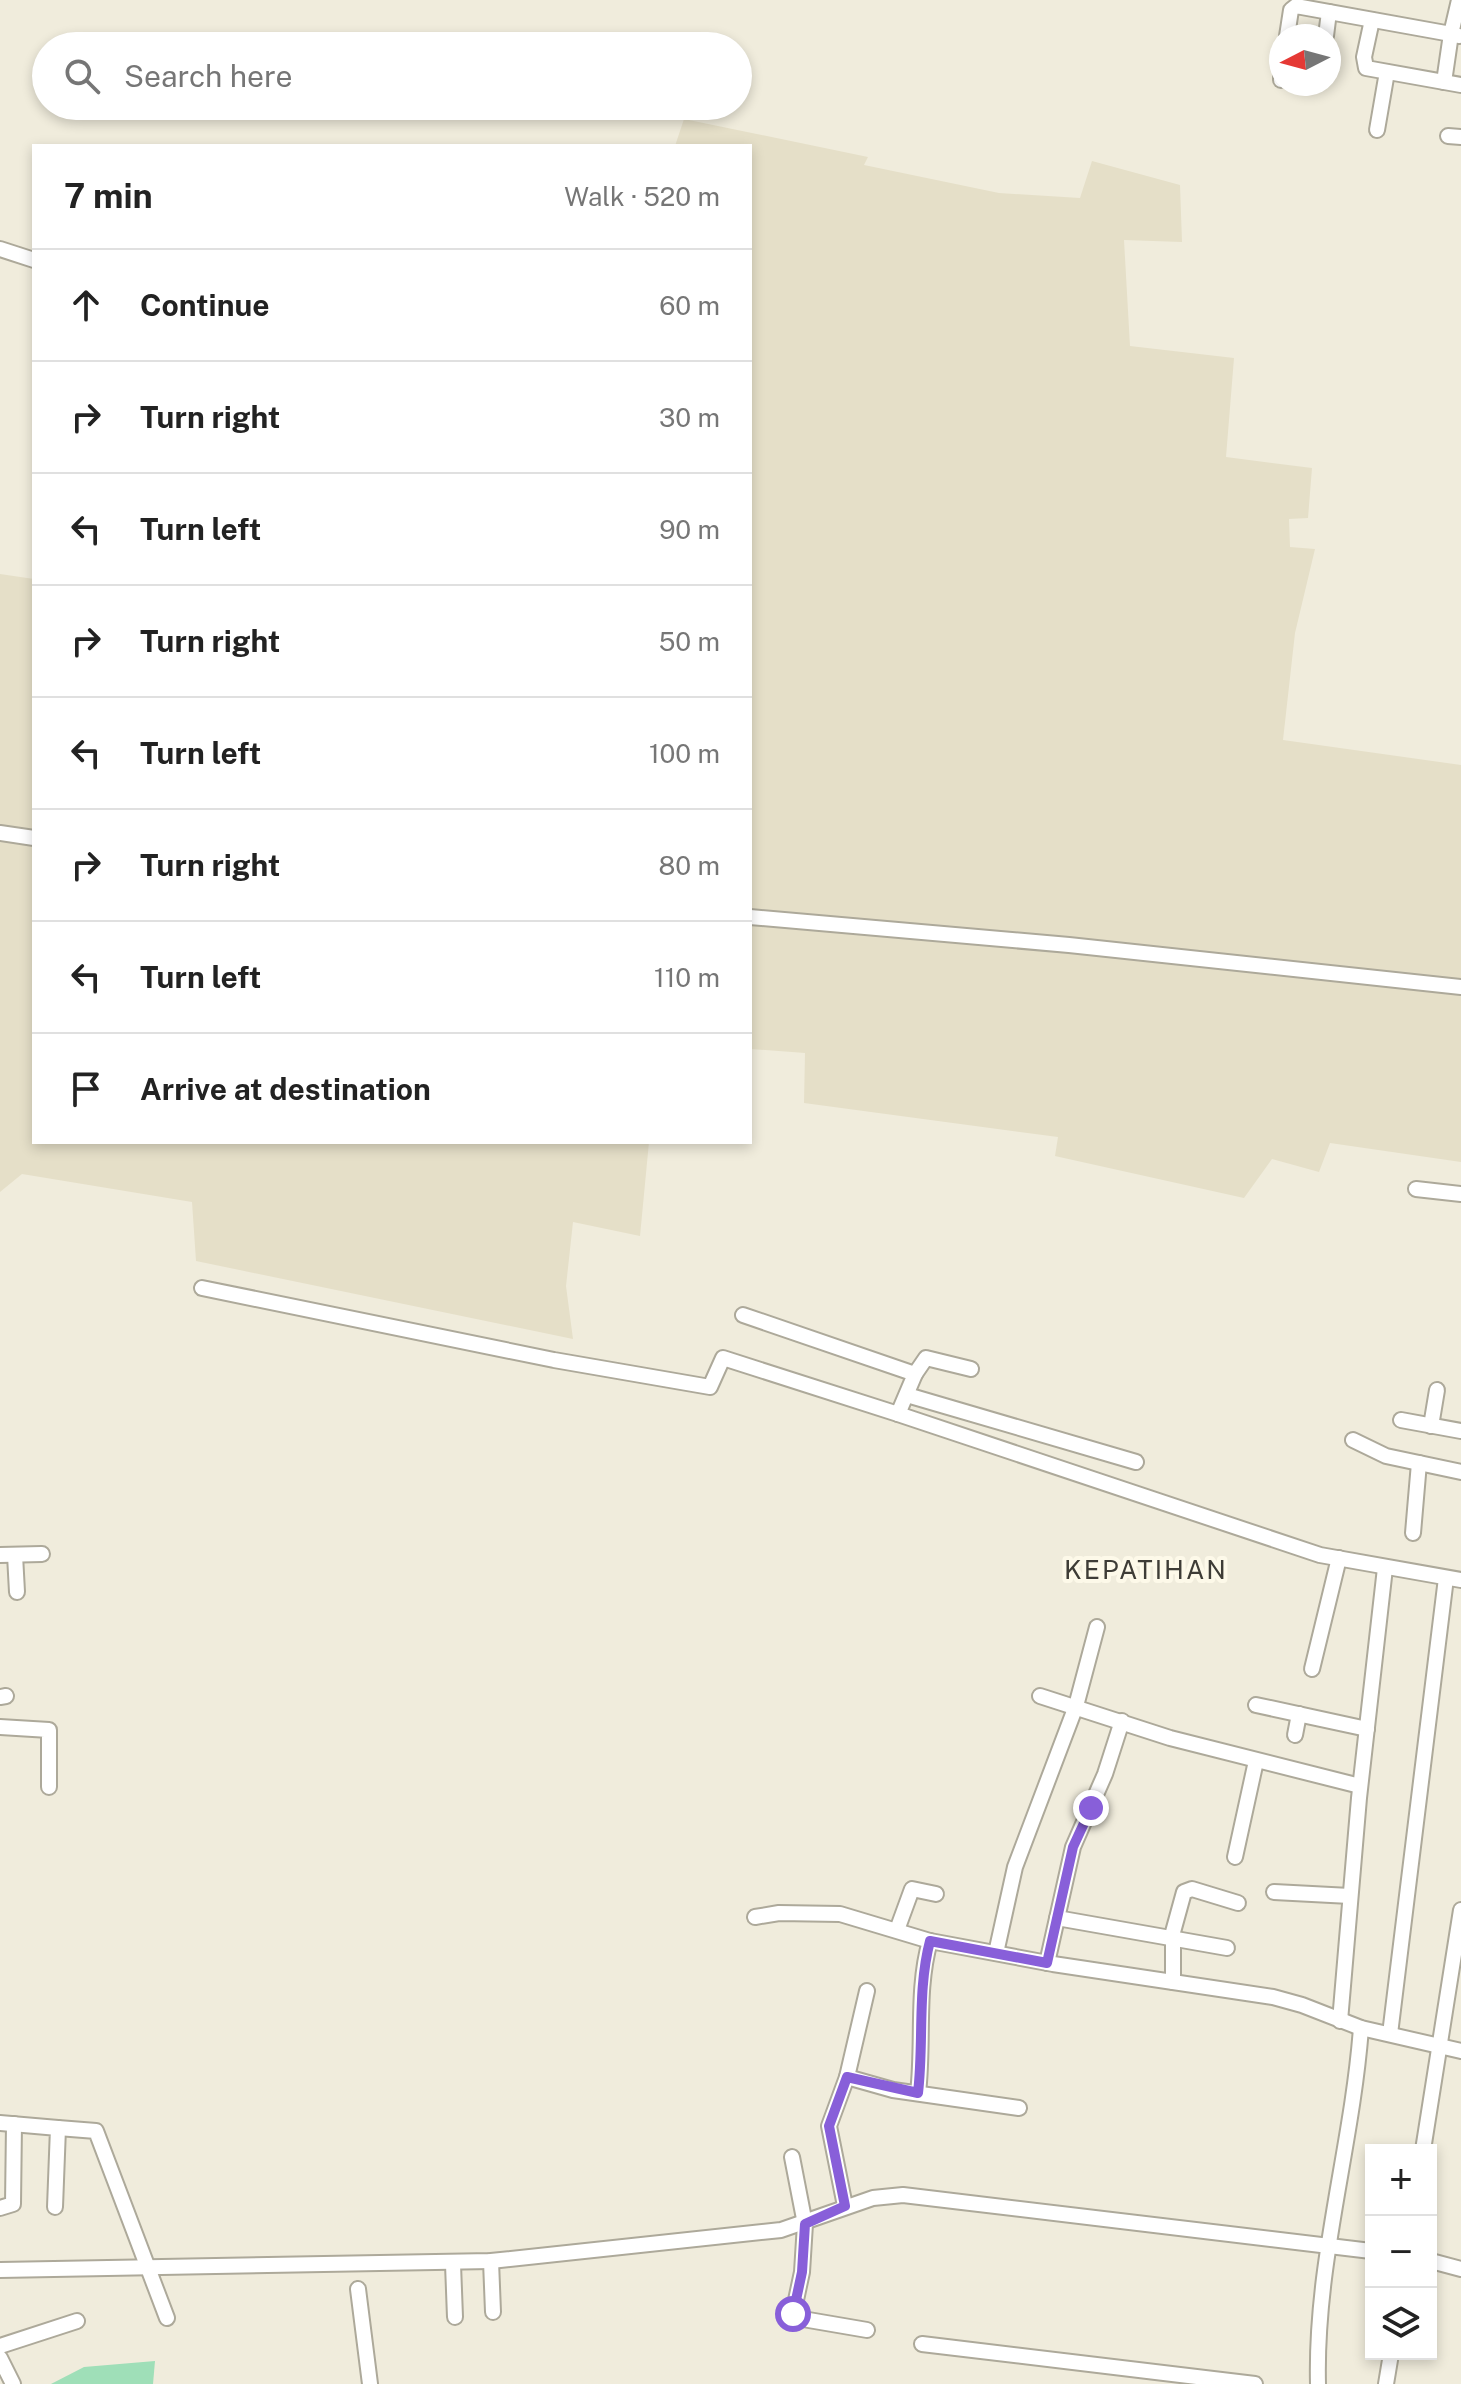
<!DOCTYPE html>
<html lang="en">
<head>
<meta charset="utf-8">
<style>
  :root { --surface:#fff; --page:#f2f2f2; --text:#222; --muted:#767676; --line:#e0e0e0 }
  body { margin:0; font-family:"Public Sans",sans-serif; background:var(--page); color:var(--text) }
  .controls { position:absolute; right:24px; bottom:24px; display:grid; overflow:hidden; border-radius:0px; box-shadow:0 4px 12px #0003 }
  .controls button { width:72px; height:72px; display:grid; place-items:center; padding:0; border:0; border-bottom:2px solid var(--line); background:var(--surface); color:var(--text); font:40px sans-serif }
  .compass { position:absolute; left:1269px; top:24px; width:72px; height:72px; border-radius:50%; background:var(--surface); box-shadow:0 4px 12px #0003; rotate:264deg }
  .stop { position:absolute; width:24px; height:24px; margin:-18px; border:6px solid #885fd9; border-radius:50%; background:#fff }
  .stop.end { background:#885fd9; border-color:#fff; box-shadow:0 2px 8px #0008 }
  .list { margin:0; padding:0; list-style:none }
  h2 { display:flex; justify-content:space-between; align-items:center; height:104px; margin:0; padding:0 32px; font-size:34px }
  h2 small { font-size:26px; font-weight:400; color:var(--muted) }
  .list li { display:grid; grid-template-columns:52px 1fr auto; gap:24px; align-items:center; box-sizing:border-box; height:112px; padding:0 32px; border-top:2px solid var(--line) }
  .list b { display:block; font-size:30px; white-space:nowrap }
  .list em { font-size:26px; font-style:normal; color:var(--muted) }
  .icon { flex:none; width:44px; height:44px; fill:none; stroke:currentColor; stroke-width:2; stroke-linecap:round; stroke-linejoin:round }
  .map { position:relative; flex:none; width:1461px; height:2384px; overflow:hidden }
  .search { position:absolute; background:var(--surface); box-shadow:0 4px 12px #0003; left:32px; top:32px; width:720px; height:88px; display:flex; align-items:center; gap:20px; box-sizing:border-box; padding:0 28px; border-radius:44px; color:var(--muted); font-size:30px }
  .panel { position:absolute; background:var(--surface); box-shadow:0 4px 12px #0003; left:32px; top:144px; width:720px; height:1000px; border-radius:0px }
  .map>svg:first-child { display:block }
  .built { fill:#e5dfc8 }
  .water { fill:#9fdfb8 }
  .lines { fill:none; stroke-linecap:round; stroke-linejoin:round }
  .minor-casing { stroke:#ada99a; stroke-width:18 }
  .minor { stroke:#fff; stroke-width:14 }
  .route { stroke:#885fd9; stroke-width:10 }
  .labels { text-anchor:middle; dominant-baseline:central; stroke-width:8; stroke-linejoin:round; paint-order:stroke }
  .quarter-label { font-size:26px; letter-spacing:2px; fill:#3e3c36; stroke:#fdf9e9 }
</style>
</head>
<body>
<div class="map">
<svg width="1461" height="2384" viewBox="0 0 1461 2384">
  <rect width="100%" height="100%" fill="#f0ecdc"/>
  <g class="built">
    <path d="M684 119 868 157 864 165 999 193 1080 198 1092 161 1180 185 1182 242 1124 240 1130 346 1234 358 1226 457 1312 468 1308 518 1289 519 1290 547 1315 549 1295 633 1283 740 1461 765V1162L1330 1143 1319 1172 1272 1159 1244 1198 1055 1156 1058 1137 804 1103 805 1053 750 1049V146H675Z"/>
    <path d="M0 574 34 579V1142H649L640 1236 573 1222 566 1286 573 1339 196 1261 192 1202 22 1174 0 1192Z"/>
  </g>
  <path class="water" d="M155 2361 153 2384H51L84 2367Z"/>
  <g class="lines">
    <defs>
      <g id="minor">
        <path d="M1372 20 1364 57 1366 68 1461 85"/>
        <path d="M1287 36 1291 10 1296 6 1451 34 1459 0"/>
        <path d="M1326 36 1329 12"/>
        <path d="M1281 80V77"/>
        <path d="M1444 82 1451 34 1459 36"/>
        <path d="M1377 130 1387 72"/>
        <path d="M1448 136 1461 137"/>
        <path d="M0 249 34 260"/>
        <path d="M0 833 34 838"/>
        <path d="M750 917 1069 945 1461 987"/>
        <path d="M1416 1189 1461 1194"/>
        <path d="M202 1288 554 1360 710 1387 723 1358 898 1414"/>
        <path d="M743 1315 915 1374 898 1414 1320 1555 1461 1580"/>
        <path d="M915 1374 926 1358 971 1369"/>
        <path d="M907 1395 1136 1462"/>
        <path d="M1401 1420 1461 1431"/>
        <path d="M1431 1426 1437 1390"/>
        <path d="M1353 1440 1386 1456 1461 1472"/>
        <path d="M1413 1533 1419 1463"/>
        <path d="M0 1555 42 1554"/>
        <path d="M15 1555 17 1592"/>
        <path d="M1312 1669 1339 1558"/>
        <path d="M1040 1696 1170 1738 1360 1786"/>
        <path d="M0 1697 6 1696"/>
        <path d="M1256 1705 1367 1729"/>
        <path d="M0 1727 49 1730V1787"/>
        <path d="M1295 1735 1299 1714"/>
        <path d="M1235 1857 1256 1761"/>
        <path d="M1274 1892 1350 1896"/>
        <path d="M755 1917 779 1913 840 1914 930 1941 1053 1964 1273 1997 1302 2005 1361 2028 1461 2051"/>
        <path d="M1057 1918 1227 1948"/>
        <path d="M897 1930 912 1889 936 1894"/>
        <path d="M996 1953 1015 1867 1076 1706 1097 1627"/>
        <path d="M1047 1963 1073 1847 1105 1774 1122 1721"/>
        <path d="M1173 1982V1932L1184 1892 1192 1889 1238 1903"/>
        <path d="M1340 2021 1359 1798 1385 1568"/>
        <path d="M1390 2034 1446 1578"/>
        <path d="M847 2077 893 2090 1019 2108"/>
        <path d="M918 2093C924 2043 916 1990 930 1941"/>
        <path d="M0 2123 58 2128 55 2207"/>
        <path d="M58 2128 96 2131 167 2318"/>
        <path d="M1423 2150 1461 1910"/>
        <path d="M792 2157 805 2224 802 2272 793 2314 797 2318 867 2330"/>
        <path d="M845 2206 829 2126 847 2077 867 1991"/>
        <path d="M0 2208 13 2204 14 2124"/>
        <path d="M491 2261 493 2312"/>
        <path d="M1431 2261 1461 2269"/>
        <path d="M453 2264 455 2317"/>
        <path d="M0 2270 491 2261 781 2230 873 2198 903 2195 1371 2251"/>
        <path d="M358 2289 370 2384"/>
        <path d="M922 2344 1255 2384"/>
        <path d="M0 2346 77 2321"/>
        <path d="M0 2358 13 2384"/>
        <path d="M1318 2384C1315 2263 1352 2148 1361 2028"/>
        <path d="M1386 2384 1391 2354"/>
      </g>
    </defs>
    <use href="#minor" class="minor-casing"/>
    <use href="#minor" class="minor"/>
  </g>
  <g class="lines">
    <path class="route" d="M793 2314 802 2272 805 2224 845 2206 829 2126 847 2077 918 2093C924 2043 917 1990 930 1941L1047 1963 1073 1847 1091 1808"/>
  </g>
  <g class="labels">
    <g class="quarter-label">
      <text x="1146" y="1569">KEPATIHAN</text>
    </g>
  </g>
</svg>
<div class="controls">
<button>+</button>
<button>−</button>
<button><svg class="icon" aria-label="layers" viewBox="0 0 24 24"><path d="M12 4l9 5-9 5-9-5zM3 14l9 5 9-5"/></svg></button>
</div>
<svg class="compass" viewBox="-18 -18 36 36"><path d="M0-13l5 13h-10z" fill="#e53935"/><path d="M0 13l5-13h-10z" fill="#767676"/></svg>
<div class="stop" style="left:793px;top:2314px"></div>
<div class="stop end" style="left:1091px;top:1808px"></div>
<div class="search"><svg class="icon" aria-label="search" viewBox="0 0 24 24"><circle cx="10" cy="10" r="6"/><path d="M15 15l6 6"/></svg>Search here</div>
<section class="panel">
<h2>7 min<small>Walk · 520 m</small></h2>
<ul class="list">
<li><svg class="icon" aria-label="ahead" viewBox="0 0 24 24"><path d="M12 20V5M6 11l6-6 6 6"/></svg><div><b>Continue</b></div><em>60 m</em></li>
<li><svg class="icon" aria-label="right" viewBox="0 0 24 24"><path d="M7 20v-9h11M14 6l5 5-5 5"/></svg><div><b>Turn right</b></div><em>30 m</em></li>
<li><svg class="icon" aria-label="left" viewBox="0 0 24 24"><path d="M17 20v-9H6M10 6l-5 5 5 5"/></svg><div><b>Turn left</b></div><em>90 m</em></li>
<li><svg class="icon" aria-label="right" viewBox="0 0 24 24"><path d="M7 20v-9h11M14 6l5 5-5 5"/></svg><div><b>Turn right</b></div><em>50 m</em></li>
<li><svg class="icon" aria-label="left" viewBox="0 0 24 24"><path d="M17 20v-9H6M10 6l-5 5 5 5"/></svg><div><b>Turn left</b></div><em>100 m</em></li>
<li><svg class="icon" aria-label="right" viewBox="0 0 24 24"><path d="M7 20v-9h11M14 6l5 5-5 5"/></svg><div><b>Turn right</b></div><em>80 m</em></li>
<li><svg class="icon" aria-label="left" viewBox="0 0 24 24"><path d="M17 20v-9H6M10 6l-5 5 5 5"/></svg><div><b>Turn left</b></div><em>110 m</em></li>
<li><svg class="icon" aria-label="arrive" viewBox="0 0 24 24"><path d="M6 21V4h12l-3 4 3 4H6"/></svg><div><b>Arrive at destination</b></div></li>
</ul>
</section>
</div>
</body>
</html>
